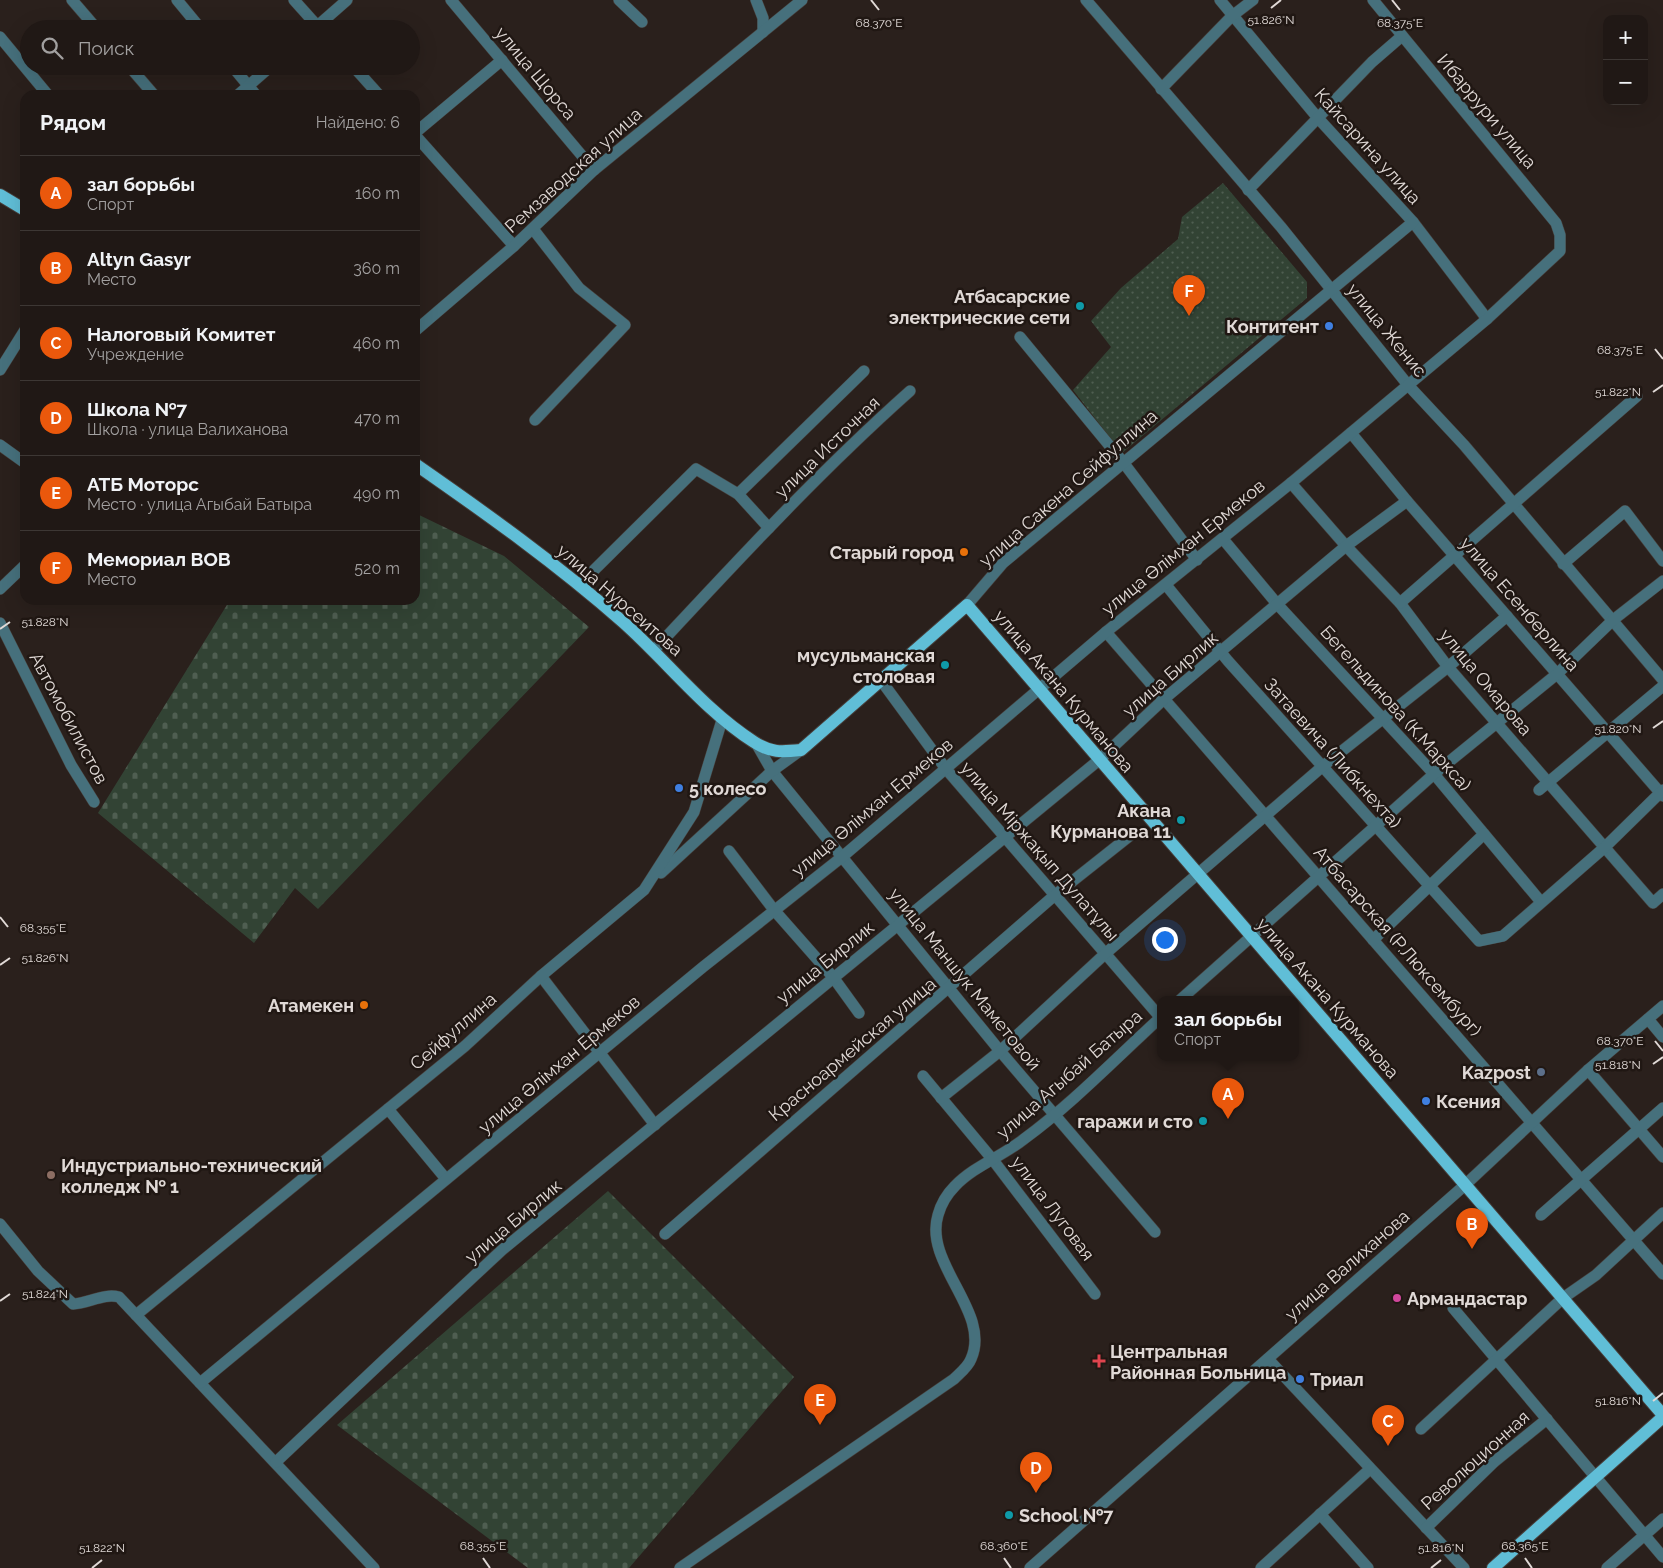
<!DOCTYPE html>
<html lang="ru">
<head>
<meta charset="utf-8">
<style>
  :root { --surface:#201815; --page:#2d2522; --text:#f1f3f6; --muted:#a2a0a0; --line:#3d3734; --accent:#ea580c }
  body { margin:0; font-family:Raleway,sans-serif; background:var(--page); color:var(--text) }
  .controls { position:absolute; right:15px; top:15px; display:grid; overflow:hidden; border-radius:10px; box-shadow:0 5px 20px #0002 }
  .controls button { width:45px; height:45px; display:grid; place-items:center; padding:0; border:0; border-bottom:1px solid var(--line); background:var(--surface); color:var(--text); font:25px sans-serif }
  .you { position:absolute; left:1164px; top:939px; width:18px; height:18px; margin:-12px; border:4px solid #fff; border-radius:50%; background:#1a73e8; box-shadow:0 0 0 8px #1a73e833 }
  .badge { display:grid; place-items:center; width:32px; height:32px; border-radius:50%; background:var(--accent); color:#fff; font-size:16px; font-weight:700 }
  .pin { position:absolute; translate:-50% -41px; filter:drop-shadow(0 1px 2px #0008) }
  .pin::after { content:''; position:absolute; top:26px; width:18px; height:15px; background:inherit; clip-path:polygon(0 0,100% 0,50% 100%) }
  .popup { position:absolute; left:1157px; top:996px; width:142px; height:65px; box-sizing:border-box; display:grid; place-content:center; border-radius:10px; background:var(--surface); filter:drop-shadow(0 1px 4px #0005); font-size:16px; white-space:nowrap; color:var(--muted) }
  .popup b { font-size:19px; color:var(--text) }
  .popup::after { content:''; position:absolute; left:50%; top:100%; margin-left:-10px; border:10px solid transparent; border-top-color:var(--surface) }
  .list { margin:0; padding:0; list-style:none }
  h2 { display:flex; justify-content:space-between; align-items:center; height:65px; margin:0; padding:0 20px; font-size:21px }
  h2 small { font-size:16px; font-weight:400; color:var(--muted) }
  .list li { display:grid; grid-template-columns:32px 1fr auto; gap:15px; align-items:center; box-sizing:border-box; height:75px; padding:0 20px; border-top:1px solid var(--line) }
  .list b { display:block; font-size:19px; white-space:nowrap }
  .list p { margin:0; font-size:16px; white-space:nowrap; color:var(--muted) }
  .list em { font-size:16px; font-style:normal; color:var(--muted) }
  .icon { flex:none; width:28px; height:28px; fill:none; stroke:currentColor; stroke-width:2; stroke-linecap:round; stroke-linejoin:round }
  .map { position:relative; flex:none; width:1663px; height:1568px; overflow:hidden }
  .search { position:absolute; background:var(--surface); box-shadow:0 5px 20px #0002; left:20px; top:20px; width:400px; height:55px; display:flex; align-items:center; gap:12px; box-sizing:border-box; padding:0 18px; border-radius:28px; color:var(--muted); font-size:19px }
  .panel { position:absolute; background:var(--surface); box-shadow:0 5px 20px #0002; left:20px; top:90px; width:400px; height:515px; border-radius:15px }
  .map>svg:first-child { display:block }
  .cemetery { fill:url(#cemetery-stones) }
  .park { fill:url(#park-dots) }
  .lines { fill:none; stroke-linecap:round; stroke-linejoin:round }
  .minor-casing { stroke:#473e3a; stroke-width:12 }
  .major-casing { stroke:#473e3a; stroke-width:14 }
  .minor { stroke:#46707c; stroke-width:11 }
  .major { stroke:#60bed7; stroke-width:12 }
  .ticks { fill:none; stroke:#e0d9d6; stroke-width:2 }
  .culture-dot { fill:#0f9aa8; stroke:#201713; stroke-width:2 }
  .shop-dot { fill:#3f7fe0; stroke:#201713; stroke-width:2 }
  .food-dot { fill:#e8710a; stroke:#201713; stroke-width:2 }
  .service-dot { fill:#5c6f8a; stroke:#201713; stroke-width:2 }
  .education-dot { fill:#8d6e63; stroke:#201713; stroke-width:2 }
  .hotel-dot { fill:#d1479c; stroke:#201713; stroke-width:2 }
  .health-dot { fill:#e0444e; stroke:#201713; stroke-width:2 }
  .labels { text-anchor:middle; dominant-baseline:central; stroke-width:5; stroke-linejoin:round; paint-order:stroke }
  .street-label { font-size:18px; fill:#e0d9d6; stroke:#201713 }
  .poi-label { font-size:18px; font-weight:bold; fill:#e0d9d6; stroke:#201713; text-anchor:end }
  .ticks-label { font-size:12px; text-anchor:middle; fill:#e0d9d6; stroke:#201713; stroke-width:5; stroke-linejoin:round; paint-order:stroke }
</style>
</head>
<body>
<div class="map">
<svg width="1663" height="1568" viewBox="0 0 1663 1568">
  <defs>
    <pattern id="cemetery-stones" width="16" height="16" patternUnits="userSpaceOnUse" patternTransform="scale(1.25)"><rect width="16" height="16" fill="#324334"/><path d="M2 7V4a2 2 0 0 1 4 0v3zM10 15v-3a2 2 0 0 1 4 0v3z" fill="#4f5e51"/></pattern>
    <pattern id="park-dots" width="8" height="8" patternUnits="userSpaceOnUse" patternTransform="scale(1.25)"><rect width="8" height="8" fill="#324334"/><path d="M2 2h.1M6 6h.1" fill="none" stroke="#4f5e51" stroke-width="1.8" stroke-linecap="round"/></pattern>
  </defs>
  <rect width="100%" height="100%" fill="#2a201c"/>
  <g class="cemetery">
    <path d="M415 513 504 556 589 627 318 909 295 888 254 943 98 813 230 600H415Z"/>
    <path d="M608 1191 794 1377 629 1568H528L337 1425Z"/>
  </g>
  <path class="park" d="M1223 183 1307 282V298L1122 453 1073 390 1111 347 1091 321 1121 288 1178 239 1182 217Z"/>
  <g class="lines">
    <defs>
      <g id="minor">
        <path d="M72 0 97 29"/>
        <path d="M177 0 201 29"/>
        <path d="M294 0 320 29"/>
        <path d="M451 0 594 170"/>
        <path d="M619 0 642 22"/>
        <path d="M756 0 763 18V32"/>
        <path d="M1086 0 1281 227 1408 385 1464 445 1663 680"/>
        <path d="M1220 0 1317 117 1413 222 1487 319"/>
        <path d="M314 29 347 0"/>
        <path d="M0 37 48 95"/>
        <path d="M129 66 154 95"/>
        <path d="M232 66 256 95"/>
        <path d="M353 66 379 95"/>
        <path d="M1161 89 1232 16 1253 0"/>
        <path d="M238 95 271 66"/>
        <path d="M415 133 502 60"/>
        <path d="M415 135 514 246"/>
        <path d="M1248 190 1372 62 1402 36"/>
        <path d="M533 229 579 288 625 325 535 420"/>
        <path d="M415 331 514 246 594 170 802 0"/>
        <path d="M1020 337 1123 462 1197 560"/>
        <path d="M0 370 25 330"/>
        <path d="M1351 433 1407 501 1663 796"/>
        <path d="M0 445 25 463"/>
        <path d="M1291 483 1346 546 1400 603 1448 667 1653 903 1663 894"/>
        <path d="M738 494 864 371"/>
        <path d="M1223 539 1278 605 1434 774 1541 902"/>
        <path d="M1563 564 1625 511 1663 561"/>
        <path d="M580 584 696 469 738 494 769 528"/>
        <path d="M1166 585 1228 661 1479 941 1503 936 1605 847 1663 790"/>
        <path d="M0 589 25 565"/>
        <path d="M1400 603 1637 396"/>
        <path d="M967 605 1003 563 1413 222"/>
        <path d="M0 623 71 765 94 802"/>
        <path d="M1106 632 1663 1274"/>
        <path d="M654 650C737 561 819 472 910 391"/>
        <path d="M880 679 946 769 1160 1017"/>
        <path d="M756 743 772 771 1000 1051 1155 1232"/>
        <path d="M1539 790 1663 686"/>
        <path d="M729 851 774 910 833 977 859 1013"/>
        <path d="M661 873 772 771 801 750"/>
        <path d="M1373 940 1484 834"/>
        <path d="M541 976 655 1125"/>
        <path d="M1180 1000 1434 774 1557 674 1613 620 1663 581"/>
        <path d="M1648 1019 1663 1037"/>
        <path d="M1588 1070 1663 1157"/>
        <path d="M923 1076 993 1160 1095 1294"/>
        <path d="M941 1098 1000 1051 1106 953 1323 766 1448 667 1507 616"/>
        <path d="M388 1109 446 1179"/>
        <path d="M1541 1215 1663 1108"/>
        <path d="M0 1224 38 1271 73 1304C89 1303 104 1293 119 1297L374 1568"/>
        <path d="M665 1234 1055 895 1132 834"/>
        <path d="M1453 1308 1663 1557"/>
        <path d="M136 1315 465 1046 541 976 644 890 694 812 722 720"/>
        <path d="M1268 1359 1464 1568"/>
        <path d="M200 1383 703 967 842 857 1106 632 1291 483 1487 319 1560 251V235L1556 223 1373 0"/>
        <path d="M1421 1429 1563 1298 1596 1275 1663 1213"/>
        <path d="M276 1462 385 1359 502 1250 1099 760 1164 699 1346 546 1407 501"/>
        <path d="M1320 1514 1368 1568"/>
        <path d="M1426 1528 1494 1462 1547 1419"/>
        <path d="M680 1568 954 1379C960 1373 968 1367 971 1359 992 1312 923 1264 938 1215 941 1204 947 1194 955 1186 974 1166 1003 1156 1024 1139 1073 1103 1116 1058 1160 1018"/>
        <path d="M1030 1568 1465 1185 1588 1070 1663 1006"/>
        <path d="M1261 1568 1370 1469"/>
        <path d="M1607 1568 1663 1519"/>
      </g>
      <g id="major">
        <path d="M0 195 25 210"/>
        <path d="M415 464C487 514 557 564 623 622 667 661 704 710 754 742 771 753 781 752 801 750L967 605 1663 1415"/>
        <path d="M1493 1568 1663 1417"/>
      </g>
    </defs>
    <use href="#minor" class="minor-casing"/>
    <use href="#major" class="major-casing"/>
    <use href="#minor" class="minor"/>
    <use href="#major" class="major"/>
  </g>
  <path class="ticks" d="M871 0 879 10M1392 0 1400 10M1271 8 1281 0M1655 349 1663 359M1653 392 1663 385M0 629 10 622M1653 728 1663 721M0 917 8 927M0 965 10 958M1655 1041 1663 1051M1653 1064 1663 1057M0 1301 10 1294M1653 1401 1663 1393M483 1558 490 1568M1004 1558 1011 1568M1525 1558 1532 1568M92 1568 102 1560M1431 1568 1441 1560"/>
  <g class="culture-dot">
    <circle cx="1080" cy="306" r="5"/>
    <circle cx="945" cy="665" r="5"/>
    <circle cx="1181" cy="820" r="5"/>
    <circle cx="1203" cy="1121" r="5"/>
    <circle cx="1009" cy="1515" r="5"/>
  </g>
  <g class="shop-dot">
    <circle cx="1329" cy="326" r="5"/>
    <circle cx="679" cy="788" r="5"/>
    <circle cx="1426" cy="1101" r="5"/>
    <circle cx="1300" cy="1379" r="5"/>
  </g>
  <g class="food-dot">
    <circle cx="964" cy="552" r="5"/>
    <circle cx="364" cy="1005" r="5"/>
  </g>
  <circle class="service-dot" cx="1541" cy="1072" r="5"/>
  <circle class="education-dot" cx="51" cy="1175" r="5"/>
  <circle class="hotel-dot" cx="1397" cy="1298" r="5"/>
  <path class="health-dot" d="M1096.5 1353.5h5v5h5v5h-5v5h-5v-5h-5v-5h5z"/>
  <g class="labels">
    <g class="street-label">
      <text transform="translate(536 73) rotate(50)">улица Щорса</text>
      <text transform="translate(1487 111) rotate(50)">Ибаррури улица</text>
      <text transform="translate(1368 146) rotate(48)">Кайсарина улица</text>
      <text transform="translate(573 170) rotate(-42)">Ремзаводская улица</text>
      <text transform="translate(1387 330) rotate(51)">улица Женис</text>
      <text transform="translate(827 447) rotate(-44)">улица Источная</text>
      <text transform="translate(1068 488) rotate(-41)">улица Сакена Сейфуллина</text>
      <text transform="translate(1183 547) rotate(-39)">улица Әлімхан Ермеков</text>
      <text transform="translate(620 600) rotate(41)">улица Нурсеитова</text>
      <text transform="translate(1520 604) rotate(49)">улица Есенберлина</text>
      <text transform="translate(1170 674) rotate(-41)">улица Бирлик</text>
      <text transform="translate(1486 682) rotate(50)">улица Омарова</text>
      <text transform="translate(1064 691) rotate(50)">улица Акана Курманова</text>
      <text transform="translate(1396 708) rotate(48)">Бегельдинова (К.Маркса)</text>
      <text transform="translate(69 718) rotate(62)">Автомобилистов</text>
      <text transform="translate(1333 753) rotate(48)">Затаевича (Либкнехта)</text>
      <text transform="translate(872 807) rotate(-40)">улица Әлімхан Ермеков</text>
      <text transform="translate(1040 851) rotate(49)">улица Міржақып Дулатұлы</text>
      <text transform="translate(1398 941) rotate(49)">Атбасарская (Р.Люксембург)</text>
      <text transform="translate(825 962) rotate(-39)">улица Бирлик</text>
      <text transform="translate(965 979) rotate(51)">улица Маншук Маметовой</text>
      <text transform="translate(1328 998) rotate(49)">улица Акана Курманова</text>
      <text transform="translate(453 1031) rotate(-41)">Сейфуллина</text>
      <text transform="translate(852 1049) rotate(-40)">Красноармейская улица</text>
      <text transform="translate(559 1064) rotate(-40)">улица Әлімхан Ермеков</text>
      <text transform="translate(1069 1074) rotate(-41)">улица Агыбай Батыра</text>
      <text transform="translate(1053 1208) rotate(53)">улица Луговая</text>
      <text transform="translate(513 1221) rotate(-40)">улица Бирлик</text>
      <text transform="translate(1347 1265) rotate(-41)">улица Валиханова</text>
      <text transform="translate(1475 1460) rotate(-42)">Революционная</text>
    </g>
    <g class="poi-label">
      <text x="1070" y="296">Атбасарские<tspan x="1070" dy="21">электрические сети</tspan></text>
      <text x="1319" y="326">Контитент</text>
      <text x="954" y="552">Старый город</text>
      <text x="935" y="655">мусульманская<tspan x="935" dy="21">столовая</tspan></text>
      <text x="689" y="788" text-anchor="start">5 колесо</text>
      <text x="1171" y="810">Акана<tspan x="1171" dy="21">Курманова 11</tspan></text>
      <text x="354" y="1005">Атамекен</text>
      <text x="1531" y="1072">Kazpost</text>
      <text x="1436" y="1101" text-anchor="start">Ксения</text>
      <text x="1193" y="1121">гаражи и сто</text>
      <text x="61" y="1165" text-anchor="start">Индустриально-технический<tspan x="61" dy="21">колледж № 1</tspan></text>
      <text x="1407" y="1298" text-anchor="start">Армандастар</text>
      <text x="1110" y="1351" text-anchor="start">Центральная<tspan x="1110" dy="21">Районная Больница</tspan></text>
      <text x="1310" y="1379" text-anchor="start">Триал</text>
      <text x="1019" y="1515" text-anchor="start">School №7</text>
    </g>
  </g>
  <g class="ticks-label">
    <text x="1271" y="24">51.826°N</text>
    <text x="879" y="27">68.370°E</text>
    <text x="1400" y="27">68.375°E</text>
    <text x="1620" y="354">68.375°E</text>
    <text x="1618" y="396">51.822°N</text>
    <text x="45" y="626">51.828°N</text>
    <text x="1618" y="733">51.820°N</text>
    <text x="43" y="932">68.355°E</text>
    <text x="45" y="962">51.826°N</text>
    <text x="1620" y="1045">68.370°E</text>
    <text x="1618" y="1069">51.818°N</text>
    <text x="45" y="1298">51.824°N</text>
    <text x="1618" y="1405">51.816°N</text>
    <text x="483" y="1550">68.355°E</text>
    <text x="1004" y="1550">68.360°E</text>
    <text x="1525" y="1550">68.365°E</text>
    <text x="102" y="1552">51.822°N</text>
    <text x="1441" y="1552">51.816°N</text>
  </g>
</svg>
<div class="controls">
<button>+</button>
<button>−</button>
</div>
<div class="you"></div>
<div class="pin badge" style="left:1228px;top:1119px">A</div>
<div class="popup"><b>зал борьбы</b>Спорт</div>
<div class="pin badge" style="left:1472px;top:1249px">B</div>
<div class="pin badge" style="left:1388px;top:1446px">C</div>
<div class="pin badge" style="left:1036px;top:1493px">D</div>
<div class="pin badge" style="left:820px;top:1425px">E</div>
<div class="pin badge" style="left:1189px;top:316px">F</div>
<div class="search"><svg class="icon" aria-label="search" viewBox="0 0 24 24"><circle cx="10" cy="10" r="6"/><path d="M15 15l6 6"/></svg>Поиск</div>
<section class="panel">
<h2>Рядом<small>Найдено: 6</small></h2>
<ul class="list">
<li><span class="badge">A</span><div><b>зал борьбы</b><p>Спорт</p></div><em>160 m</em></li>
<li><span class="badge">B</span><div><b>Altyn Gasyr</b><p>Место</p></div><em>360 m</em></li>
<li><span class="badge">C</span><div><b>Налоговый Комитет</b><p>Учреждение</p></div><em>460 m</em></li>
<li><span class="badge">D</span><div><b>Школа №7</b><p>Школа · улица Валиханова</p></div><em>470 m</em></li>
<li><span class="badge">E</span><div><b>АТБ Моторс</b><p>Место · улица Агыбай Батыра</p></div><em>490 m</em></li>
<li><span class="badge">F</span><div><b>Мемориал ВОВ</b><p>Место</p></div><em>520 m</em></li>
</ul>
</section>
</div>
</body>
</html>
